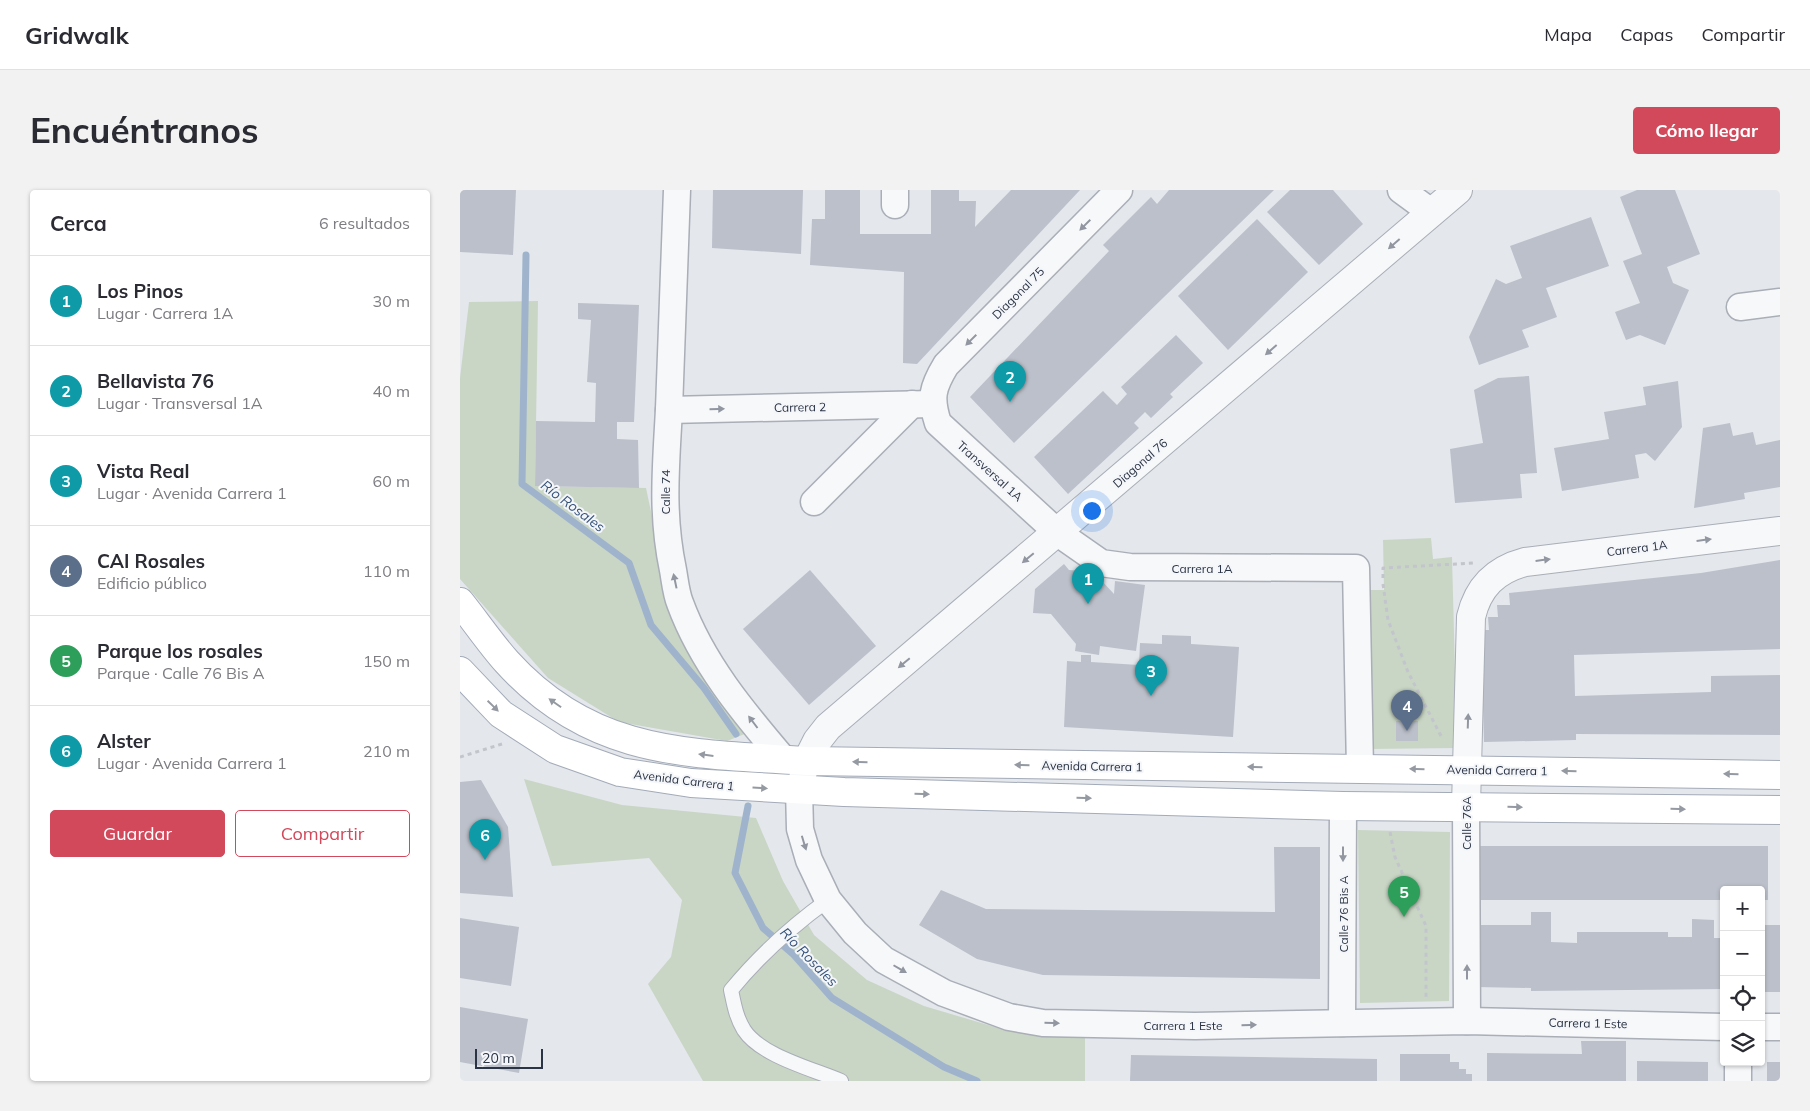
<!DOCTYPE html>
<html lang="es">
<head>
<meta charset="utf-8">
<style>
  :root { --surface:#fff; --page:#f2f2f3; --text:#2b2b33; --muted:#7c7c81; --line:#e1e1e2; --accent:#d1495b }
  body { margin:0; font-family:Mulish,sans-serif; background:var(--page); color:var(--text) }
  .controls { position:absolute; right:15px; bottom:15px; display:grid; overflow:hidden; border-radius:5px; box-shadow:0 1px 4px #0004 }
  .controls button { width:45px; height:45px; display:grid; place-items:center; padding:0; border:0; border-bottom:1px solid var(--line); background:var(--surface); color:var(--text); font:25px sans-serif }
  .scale { position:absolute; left:15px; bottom:12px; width:68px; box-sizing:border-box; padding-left:5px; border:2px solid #2b3445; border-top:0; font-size:14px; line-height:18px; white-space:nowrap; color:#2b3445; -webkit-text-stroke:4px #f4f6f9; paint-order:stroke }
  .you { position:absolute; left:631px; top:320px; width:18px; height:18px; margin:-12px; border:4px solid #fff; border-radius:50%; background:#1a73e8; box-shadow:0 0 0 8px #1a73e833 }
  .badge { display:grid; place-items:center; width:32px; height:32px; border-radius:50%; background:var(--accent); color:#fff; font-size:16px; font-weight:700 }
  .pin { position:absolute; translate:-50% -41px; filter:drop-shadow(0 1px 2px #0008) }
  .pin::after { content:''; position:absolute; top:26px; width:18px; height:15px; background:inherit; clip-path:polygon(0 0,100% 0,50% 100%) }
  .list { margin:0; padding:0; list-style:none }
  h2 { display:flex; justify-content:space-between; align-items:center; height:65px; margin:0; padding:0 20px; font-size:21px }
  h2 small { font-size:16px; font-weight:400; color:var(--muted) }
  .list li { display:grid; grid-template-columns:32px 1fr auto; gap:15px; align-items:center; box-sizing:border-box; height:90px; padding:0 20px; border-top:1px solid var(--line) }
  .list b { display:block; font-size:19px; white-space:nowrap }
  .list p { margin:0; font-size:16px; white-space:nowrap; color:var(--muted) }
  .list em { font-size:16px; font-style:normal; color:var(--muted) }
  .actions { display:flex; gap:10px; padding:15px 20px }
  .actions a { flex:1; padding:11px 0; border:1px solid var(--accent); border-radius:5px; text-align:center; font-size:18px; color:var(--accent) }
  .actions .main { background:var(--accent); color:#fff }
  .icon { flex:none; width:28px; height:28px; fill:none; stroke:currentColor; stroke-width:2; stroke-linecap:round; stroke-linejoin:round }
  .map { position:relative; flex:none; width:1320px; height:891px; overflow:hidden; border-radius:5px }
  header { display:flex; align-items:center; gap:30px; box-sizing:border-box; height:70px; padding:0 25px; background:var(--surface); border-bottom:1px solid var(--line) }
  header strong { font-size:24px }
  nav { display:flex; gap:28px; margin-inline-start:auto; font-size:18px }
  .intro { display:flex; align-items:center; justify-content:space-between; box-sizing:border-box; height:120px; padding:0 30px }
  h1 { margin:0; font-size:35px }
  .button { padding:12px 22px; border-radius:5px; background:var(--accent); color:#fff; font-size:18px; font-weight:700 }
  main { display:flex; gap:30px; padding:0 30px }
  aside { flex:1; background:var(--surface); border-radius:5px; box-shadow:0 1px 4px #0004 }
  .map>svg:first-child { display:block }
  .green { fill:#c9d6c5 }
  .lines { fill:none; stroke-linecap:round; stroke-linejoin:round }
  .stream { stroke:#9fb4cc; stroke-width:7 }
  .building { fill:#bbc0ca }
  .service-casing { stroke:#a9aeb7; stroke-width:16 }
  .minor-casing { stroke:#a9aeb7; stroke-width:29 }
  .tertiary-casing { stroke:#a9aeb7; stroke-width:30 }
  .primary-casing { stroke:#a3abb8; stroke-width:30 }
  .path { stroke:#c2c5cb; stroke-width:3; stroke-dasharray:4 4; stroke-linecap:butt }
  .service { stroke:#f7f8fa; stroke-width:14 }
  .minor { stroke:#f7f8fa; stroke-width:26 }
  .tertiary { stroke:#f7f8fa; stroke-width:28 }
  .primary { stroke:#fff; stroke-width:28 }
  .oneway { fill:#9196a0 }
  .oneway2 { fill:#959aa2 }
  .labels { text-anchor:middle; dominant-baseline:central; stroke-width:4; stroke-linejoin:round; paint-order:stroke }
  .street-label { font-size:12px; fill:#2b3445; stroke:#f4f6f9 }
  .water-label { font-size:14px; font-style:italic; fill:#34527a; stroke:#f4f6f9 }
</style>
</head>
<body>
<header>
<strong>Gridwalk</strong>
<nav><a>Mapa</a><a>Capas</a><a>Compartir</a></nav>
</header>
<div class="intro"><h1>Encuéntranos</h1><a class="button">Cómo llegar</a></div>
<main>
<aside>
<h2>Cerca<small>6 resultados</small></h2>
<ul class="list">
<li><span class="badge" style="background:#0f9aa8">1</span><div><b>Los Pinos</b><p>Lugar · Carrera 1A</p></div><em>30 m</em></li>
<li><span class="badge" style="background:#0f9aa8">2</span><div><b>Bellavista 76</b><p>Lugar · Transversal 1A</p></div><em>40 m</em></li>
<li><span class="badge" style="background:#0f9aa8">3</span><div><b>Vista Real</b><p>Lugar · Avenida Carrera 1</p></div><em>60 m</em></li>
<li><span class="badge" style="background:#5c6f8a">4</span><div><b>CAI Rosales</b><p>Edificio público</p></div><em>110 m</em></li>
<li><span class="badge" style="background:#2e9e5b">5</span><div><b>Parque los rosales</b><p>Parque · Calle 76 Bis A</p></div><em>150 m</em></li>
<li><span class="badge" style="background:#0f9aa8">6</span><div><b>Alster</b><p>Lugar · Avenida Carrera 1</p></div><em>210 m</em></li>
</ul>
<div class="actions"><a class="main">Guardar</a><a>Compartir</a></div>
</aside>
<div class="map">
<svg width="1320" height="891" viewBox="0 0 1320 891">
  <rect width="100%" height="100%" fill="#e4e7ec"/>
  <g class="green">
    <path d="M78 111 75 296 186 298 201 369 292 541 267 551 159 532 88 488 0 389V188L9 112Z"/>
    <path d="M971 348 973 369 992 367 997 558 907 559 905 400H924L923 350Z"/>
    <path d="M64 589 162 615 296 628 323 691 354 745 407 790 464 816 545 840 625 847V891H243L188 794 211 767 222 710 189 668 92 676Z"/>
    <path d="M898 640 990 642 989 811 900 813Z"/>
  </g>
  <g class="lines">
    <g class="stream">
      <path d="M66 65 62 294 169 373 191 435 244 498 276 544"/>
      <path d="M288 616 275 683 303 738 333 764 372 808 484 877 517 891"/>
    </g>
  </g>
  <g class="building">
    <path d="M0 0H56L53 65 0 62Z"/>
    <path d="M253 0H343L341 64 252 58Z"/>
    <path d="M365 0H400V44H471V0H499V11H516L515 37 551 0H620L457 174 443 173 444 82 350 75 352 29H365Z"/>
    <path d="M709 0H814L554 253 510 207 649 61 643 55 691 7 697 14Z"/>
    <path d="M830 0H873L903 34 859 75 807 22Z"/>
    <path d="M1177 0H1215L1240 64 1207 77 1213 93 1229 100 1205 155 1180 145 1166 150 1155 122 1180 113 1163 71 1182 64 1160 7Z"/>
    <path d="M1131 27 1149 76 1086 98 1097 127 1062 140 1069 157 1019 175 1009 147 1036 89 1046 94 1062 88 1050 56Z"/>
    <path d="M797 29 848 82 768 160 718 106Z"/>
    <path d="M118 113 179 115 174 232H157V249L178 250 179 298 75 296 76 231 135 232 136 193 127 192 131 130 118 129Z"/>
    <path d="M716 145 743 173 710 204 713 207 691 228 685 222 674 233 679 238 608 304 574 267 643 201 657 215 667 204 661 197Z"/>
    <path d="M1069 186 1077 283 1060 284 1062 308 995 313 990 259 1023 253 1014 200 1038 188Z"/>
    <path d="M1218 191 1222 237 1195 271 1186 263 1175 265 1179 288 1102 301 1094 258 1149 249 1144 222 1186 215 1183 197Z"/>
    <path d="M1270 233 1273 246 1293 242 1296 255 1320 250V297L1284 303 1285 309 1234 318 1243 238Z"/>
    <path d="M1320 370V459L1114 465 1115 506 1251 502V486L1320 485V545L1116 544V550L1024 552 1021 440H1029L1028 427H1038L1037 415H1050L1049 403 1241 383Z"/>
    <path d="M604 374 609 380 622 381 628 376 654 404 655 391 685 395 676 461 640 456 639 465 615 461 616 454 591 424 573 423 575 399Z"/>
    <path d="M350 380 416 456 349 515 283 439Z"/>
    <path d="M702 445 731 446V454L779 457 773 547 604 537 607 471 621 472V465H631V472L679 475 680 453 702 454Z"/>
    <rect x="936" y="531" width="22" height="20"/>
    <path d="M21 590 48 637 53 707 0 703V592Z"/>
    <path d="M1017 656H1308V710H1301V700H1264V710H1017Z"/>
    <path d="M814 657H860V789L583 785 517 769 459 735 481 700 526 719 815 722Z"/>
    <path d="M1071 722H1091V752L1117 753V742H1208V747H1232V729L1254 730V748H1264V799L1071 801V798L1017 797V735H1071Z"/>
    <path d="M0 728 59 737 51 796 0 788Z"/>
    <rect x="1301" y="735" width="19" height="67"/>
    <path d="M0 817 68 829 59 883 0 872Z"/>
    <path d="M1121 851H1166V891H1027V863L1122 864Z"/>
    <path d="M940 864H990V872H999V879H1006V884H1012V891H940Z"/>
    <path d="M671 865 917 869V891H670Z"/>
    <path d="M1177 871 1248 872V891H1177Z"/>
    <rect x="1307" y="872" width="13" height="19"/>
  </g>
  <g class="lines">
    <defs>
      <path id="service" d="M368 710C332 736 299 766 271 800 274 814 276 827 284 840 301 866 353 879 381 891"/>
      <g id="minor">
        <path d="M217 0C214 73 212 146 209 219 206 276 201 323 213 380 215 391 216 403 220 413 242 473 283 522 324 570"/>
        <path d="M659 0 486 175C472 198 470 208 478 233L598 343 641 373 670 377 896 378 900 579"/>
        <path d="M941 0 971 22"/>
        <path d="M435 15V0"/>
        <path d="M1280 117 1320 112"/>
        <path d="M209 220 472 214"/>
        <path d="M354 312 452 214"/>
        <path d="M347 571 339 599 340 639 349 670 368 710 395 743 424 770 484 803 549 827 583 833 735 836 1007 831 1264 837"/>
        <path d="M1006 616 1007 831"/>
        <path d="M882 833 883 616"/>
        <path d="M1301 837H1320"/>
        <path d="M1278 872V891"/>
      </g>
      <g id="tertiary">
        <path d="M347 571 357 551 368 537 998 0"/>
        <path d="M1006 616 1011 427C1018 397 1035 380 1065 372L1320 341"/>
      </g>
      <g id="primary">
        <path d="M0 412C16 432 30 453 47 472 133 567 231 563 347 571L1320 585"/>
        <path d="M0 481 41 524 95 559 160 582 231 593 384 602 883 616 1320 620"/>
      </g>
    </defs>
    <use href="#service" class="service-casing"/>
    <use href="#minor" class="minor-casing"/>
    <use href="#tertiary" class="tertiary-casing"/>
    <use href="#primary" class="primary-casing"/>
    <g class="path">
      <path d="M923 388V378L1014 373"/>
      <path d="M923 394 928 430 948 482 982 548"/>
      <path d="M0 567 42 554"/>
      <path d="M930 642 935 667 966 736V808"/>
    </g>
    <use href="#service" class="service"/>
    <use href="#minor" class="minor"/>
    <use href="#tertiary" class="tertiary"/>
    <use href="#primary" class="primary"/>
  </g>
  <defs><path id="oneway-solid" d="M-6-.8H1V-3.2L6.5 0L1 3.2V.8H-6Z" transform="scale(1.25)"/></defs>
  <g class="oneway">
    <use href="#oneway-solid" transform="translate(625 35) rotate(135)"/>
    <use href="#oneway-solid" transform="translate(934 54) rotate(139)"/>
    <use href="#oneway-solid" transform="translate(511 150) rotate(135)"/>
    <use href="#oneway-solid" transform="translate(811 160) rotate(139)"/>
    <use href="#oneway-solid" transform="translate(257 219) rotate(-1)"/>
    <use href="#oneway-solid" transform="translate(1244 350) rotate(-7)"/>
    <use href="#oneway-solid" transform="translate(568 368) rotate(140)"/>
    <use href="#oneway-solid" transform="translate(1083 370) rotate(-7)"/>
    <use href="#oneway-solid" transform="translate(215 391) rotate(-102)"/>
    <use href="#oneway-solid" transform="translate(444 473) rotate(140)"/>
    <use href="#oneway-solid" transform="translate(1008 531) rotate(-88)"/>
    <use href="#oneway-solid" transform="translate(293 532) rotate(-127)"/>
    <use href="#oneway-solid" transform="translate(344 653) rotate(73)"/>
    <use href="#oneway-solid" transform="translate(883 664) rotate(90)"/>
    <use href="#oneway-solid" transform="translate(440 779) rotate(30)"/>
    <use href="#oneway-solid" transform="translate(1007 782) rotate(-90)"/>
    <use href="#oneway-solid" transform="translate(592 833) rotate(1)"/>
    <use href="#oneway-solid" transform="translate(789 835) rotate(-1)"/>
  </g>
  <g class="oneway2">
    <use href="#oneway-solid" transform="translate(95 513) rotate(-145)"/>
    <use href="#oneway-solid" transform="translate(33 516) rotate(44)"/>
    <use href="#oneway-solid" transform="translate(246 565) rotate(-173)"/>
    <use href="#oneway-solid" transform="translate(400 572) rotate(-178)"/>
    <use href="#oneway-solid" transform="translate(562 575) rotate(-179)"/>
    <use href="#oneway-solid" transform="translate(795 577) rotate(-179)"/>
    <use href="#oneway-solid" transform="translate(957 579) rotate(-179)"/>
    <use href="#oneway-solid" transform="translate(1109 581) rotate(-179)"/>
    <use href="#oneway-solid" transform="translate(1271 584) rotate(-179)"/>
    <use href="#oneway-solid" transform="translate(300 598) rotate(3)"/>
    <use href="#oneway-solid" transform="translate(462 604) rotate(2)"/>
    <use href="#oneway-solid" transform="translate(624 608) rotate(2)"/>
    <use href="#oneway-solid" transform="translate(1055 617) rotate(1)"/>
    <use href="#oneway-solid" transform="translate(1218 619) rotate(1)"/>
  </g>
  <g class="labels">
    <g class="street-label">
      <text transform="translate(558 103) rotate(-45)">Diagonal 75</text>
      <text transform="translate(340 217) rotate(-1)">Carrera 2</text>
      <text transform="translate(680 273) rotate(-41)">Diagonal 76</text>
      <text transform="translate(530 281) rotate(42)">Transversal 1A</text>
      <text transform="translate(205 302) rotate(-90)">Calle 74</text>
      <text transform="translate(1177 358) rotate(-7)">Carrera 1A</text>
      <text x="742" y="378">Carrera 1A</text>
      <text transform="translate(632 576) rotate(1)">Avenida Carrera 1</text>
      <text transform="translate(1037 580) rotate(1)">Avenida Carrera 1</text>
      <text transform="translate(224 590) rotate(7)">Avenida Carrera 1</text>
      <text transform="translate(1006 633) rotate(-90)">Calle 76A</text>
      <text transform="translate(883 724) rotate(-90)">Calle 76 Bis A</text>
      <text transform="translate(1128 833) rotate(1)">Carrera 1 Este</text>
      <text x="723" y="835">Carrera 1 Este</text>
    </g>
    <g class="water-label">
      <text transform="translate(113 316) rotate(37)">Río Rosales</text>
      <text transform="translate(349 767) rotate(46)">Río Rosales</text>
    </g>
  </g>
</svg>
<div class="controls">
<button>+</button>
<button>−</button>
<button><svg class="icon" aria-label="locate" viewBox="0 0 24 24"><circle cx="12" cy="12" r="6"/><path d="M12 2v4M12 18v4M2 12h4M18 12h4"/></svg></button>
<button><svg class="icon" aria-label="layers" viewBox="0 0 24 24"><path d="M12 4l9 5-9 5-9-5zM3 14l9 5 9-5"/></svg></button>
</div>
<div class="scale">20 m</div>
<div class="you"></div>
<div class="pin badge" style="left:628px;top:414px;background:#0f9aa8">1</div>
<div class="pin badge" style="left:550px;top:212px;background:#0f9aa8">2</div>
<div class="pin badge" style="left:691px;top:506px;background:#0f9aa8">3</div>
<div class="pin badge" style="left:947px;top:541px;background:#5c6f8a">4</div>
<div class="pin badge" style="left:944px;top:727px;background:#2e9e5b">5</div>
<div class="pin badge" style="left:25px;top:670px;background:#0f9aa8">6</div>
</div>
</main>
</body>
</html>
